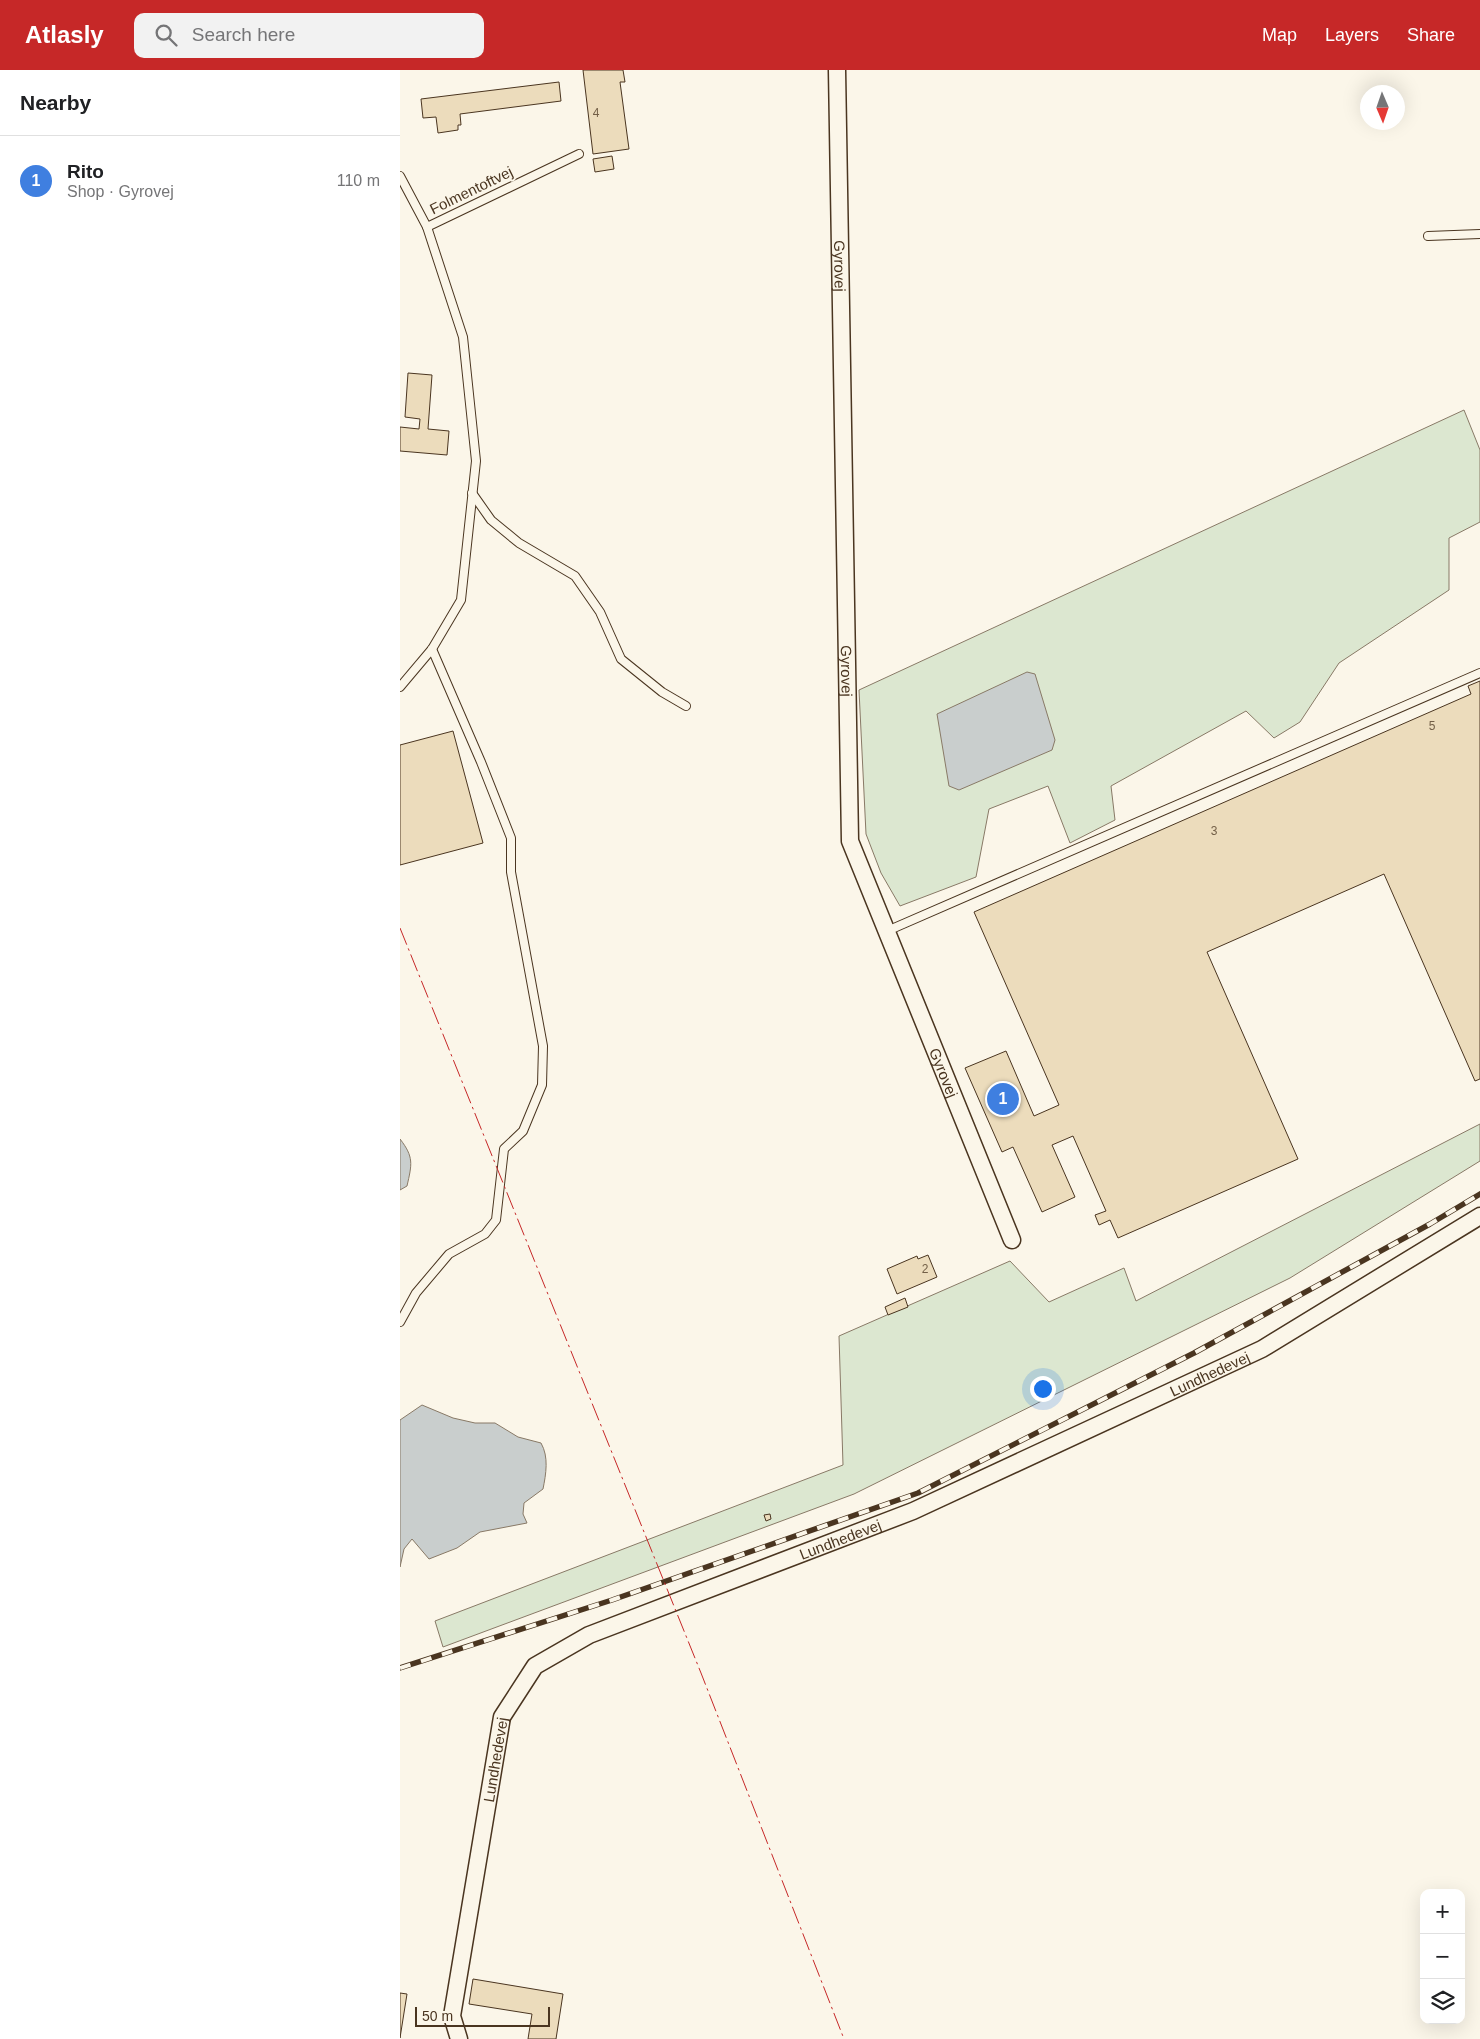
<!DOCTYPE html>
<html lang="en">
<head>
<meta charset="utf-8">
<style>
  :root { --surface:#fff; --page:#f2f2f2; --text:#202124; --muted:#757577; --line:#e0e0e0; --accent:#c62828 }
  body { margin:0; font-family:Helvetica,sans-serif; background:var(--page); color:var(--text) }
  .controls { position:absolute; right:15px; bottom:15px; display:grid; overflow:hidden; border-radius:10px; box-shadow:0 5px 20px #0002 }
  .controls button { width:45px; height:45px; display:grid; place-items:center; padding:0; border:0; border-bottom:1px solid var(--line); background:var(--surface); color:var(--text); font:25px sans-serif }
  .compass { position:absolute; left:960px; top:15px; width:45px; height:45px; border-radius:50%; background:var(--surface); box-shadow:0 5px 20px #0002; rotate:178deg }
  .scale { position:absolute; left:15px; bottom:12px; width:135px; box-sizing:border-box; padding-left:5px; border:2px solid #4a3520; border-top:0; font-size:14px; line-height:18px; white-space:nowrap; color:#4a3520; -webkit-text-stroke:4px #fbf6e9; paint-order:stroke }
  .you { position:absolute; left:642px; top:1318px; width:18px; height:18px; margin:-12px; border:4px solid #fff; border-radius:50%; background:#1a73e8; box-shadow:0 0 0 8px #1a73e833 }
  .badge { display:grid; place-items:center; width:32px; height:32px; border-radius:50%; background:var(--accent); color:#fff; font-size:16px; font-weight:700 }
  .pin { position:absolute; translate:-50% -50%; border:2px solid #fff; box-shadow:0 1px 5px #0006 }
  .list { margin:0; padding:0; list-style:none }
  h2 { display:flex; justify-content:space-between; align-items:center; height:65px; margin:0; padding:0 20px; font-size:21px }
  h2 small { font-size:16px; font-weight:400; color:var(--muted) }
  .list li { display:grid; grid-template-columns:32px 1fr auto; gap:15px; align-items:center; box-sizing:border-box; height:90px; padding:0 20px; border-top:1px solid var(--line) }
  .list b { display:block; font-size:19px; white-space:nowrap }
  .list p { margin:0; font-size:16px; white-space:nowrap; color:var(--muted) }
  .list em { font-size:16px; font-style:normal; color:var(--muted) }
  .icon { flex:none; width:28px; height:28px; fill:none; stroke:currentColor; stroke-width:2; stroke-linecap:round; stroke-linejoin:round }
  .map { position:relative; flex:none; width:1080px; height:1969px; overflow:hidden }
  header { display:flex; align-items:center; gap:30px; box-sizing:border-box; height:70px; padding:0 25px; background:var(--accent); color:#fff }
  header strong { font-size:24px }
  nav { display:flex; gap:28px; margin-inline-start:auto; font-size:18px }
  .search { width:350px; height:45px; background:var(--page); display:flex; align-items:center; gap:12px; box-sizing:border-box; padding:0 18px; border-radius:10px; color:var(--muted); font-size:19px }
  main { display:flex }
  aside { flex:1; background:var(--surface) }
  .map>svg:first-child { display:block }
  .green { fill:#dce7d0; stroke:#887966 }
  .water { fill:#c9cecd; stroke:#887966 }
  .building { fill:#ecdcbc; stroke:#4a3520 }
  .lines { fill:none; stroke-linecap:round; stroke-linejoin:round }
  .service-casing { stroke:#4a3520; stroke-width:10 }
  .minor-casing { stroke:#4a3520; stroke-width:19 }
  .service { stroke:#fbf6e9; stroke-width:8 }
  .minor { stroke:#fbf6e9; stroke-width:16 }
  .rail-casing { stroke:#4a3520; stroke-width:5.5 }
  .rail { stroke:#fbf6e9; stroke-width:4; stroke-dasharray:11; stroke-linecap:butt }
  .power { stroke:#c62828; stroke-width:1; stroke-dasharray:18 4 2.5 4; stroke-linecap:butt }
  .labels { text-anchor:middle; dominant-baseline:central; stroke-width:4; stroke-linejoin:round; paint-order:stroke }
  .number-label { font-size:12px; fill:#725f47 }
  .street-label { font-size:15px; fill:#4a3520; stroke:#fbf6e9 }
</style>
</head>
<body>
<header>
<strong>Atlasly</strong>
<div class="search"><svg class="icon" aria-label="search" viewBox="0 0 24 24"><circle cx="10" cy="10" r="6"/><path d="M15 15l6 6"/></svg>Search here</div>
<nav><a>Map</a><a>Layers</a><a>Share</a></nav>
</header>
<main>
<aside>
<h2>Nearby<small></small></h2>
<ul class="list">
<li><span class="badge" style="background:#3f7fe0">1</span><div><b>Rito</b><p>Shop · Gyrovej</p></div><em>110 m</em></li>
</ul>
</aside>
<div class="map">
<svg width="1080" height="1969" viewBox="0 0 1080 1969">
  <rect width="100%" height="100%" fill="#fbf6e9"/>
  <g class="green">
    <path d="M1064 340 1080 380V452L1049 468V520L939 593 900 652 874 668 846 641 711 716 715 750 670 773 648 716 589 739 576 807 500 836 481 803 466 764 459 620Z"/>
    <path d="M1080 1054V1091L890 1208 454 1424 43 1577 35 1551 443 1395 439 1266 610 1191 649 1232 724 1198 736 1231Z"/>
  </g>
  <g class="water">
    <path d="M627 602 635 604 655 670 652 680 559 720 549 716 537 644Z"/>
    <path d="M0 1069C14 1087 12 1094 7 1116L0 1120Z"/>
    <path d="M22 1335 53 1348 75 1353H95L118 1367 141 1373C149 1387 146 1404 143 1419L124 1433 123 1444 127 1453 80 1462 57 1478 29 1489 12 1469 4 1479 0 1497V1350Z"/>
  </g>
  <g class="building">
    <path d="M183 0H223L225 12H220L229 79 193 84Z"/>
    <path d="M159 12 161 31 60 44 61 55H58V60L38 63 36 47 23 48 21 29Z"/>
    <path d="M212 86 214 99 195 102 193 89Z"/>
    <path d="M8 303 32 305 28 359 49 361 47 385 0 381V357L19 359 20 349 5 347Z"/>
    <path d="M1080 611V1009L1075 1011 984 804 807 882 898 1089 718 1168 710 1150 699 1155 695 1145 706 1141 673 1066 652 1075 675 1127 642 1142 613 1077 602 1082 565 998 606 981 634 1046 659 1035 574 842 1071 624 1068 616Z"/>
    <path d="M53 661 83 773 0 795V675Z"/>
    <path d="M528 1185 537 1207 497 1224 487 1199 517 1186 518 1189Z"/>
    <path d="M505 1228 508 1237 488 1245 485 1237Z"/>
    <path d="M370 1444 371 1449 366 1451 364 1445Z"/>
    <path d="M73 1909 163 1924 156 1969H128L132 1944 69 1934Z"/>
    <path d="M0 1923 7 1924 0 1968Z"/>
  </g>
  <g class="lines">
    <defs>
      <g id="service">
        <path d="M0 106 27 157 179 84"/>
        <path d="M1028 166 1080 164"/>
        <path d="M72 423 91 450 119 473 175 506 200 542 221 589 262 622 286 636"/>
        <path d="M0 617 32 579 61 530 76 391 63 267 27 157"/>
        <path d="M487 861 1080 603"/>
        <path d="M0 1252 16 1223 49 1184 85 1164 96 1150 104 1079 123 1061 142 1015 143 976 111 802V768L81 692 32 579"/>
      </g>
      <g id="minor">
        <path id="s1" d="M437 0 450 771 612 1170"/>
        <path id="s2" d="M59 1969 52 1946 102 1647 135 1596 189 1565 513 1441 862 1279 1080 1146"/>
      </g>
    </defs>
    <use href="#service" class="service-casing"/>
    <use href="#minor" class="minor-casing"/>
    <use href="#service" class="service"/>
    <use href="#minor" class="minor"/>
    <defs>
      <path id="rail" d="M0 1598 212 1530 518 1423 794 1283 1030 1154 1080 1124"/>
    </defs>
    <use href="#rail" class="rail-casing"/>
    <use href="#rail" class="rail"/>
    <path class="power" d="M0 858 301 1603 444 1969"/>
  </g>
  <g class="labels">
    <g class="number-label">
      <text x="196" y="43">4</text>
      <text x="1032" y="656">5</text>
      <text x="814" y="761">3</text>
      <text x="525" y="1199">2</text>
    </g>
    <g class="street-label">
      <text transform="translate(71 120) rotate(-26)">Folmentoftvej</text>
      <text stroke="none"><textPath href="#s1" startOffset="196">Gyrovej</textPath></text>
      <text stroke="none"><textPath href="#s1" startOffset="601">Gyrovej</textPath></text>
      <text stroke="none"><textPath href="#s1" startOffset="1021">Gyrovej</textPath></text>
      <text stroke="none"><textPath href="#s2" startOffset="1124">Lundhedevej</textPath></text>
      <text stroke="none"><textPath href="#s2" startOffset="719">Lundhedevej</textPath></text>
      <text stroke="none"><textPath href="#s2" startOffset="284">Lundhedevej</textPath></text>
    </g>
  </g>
</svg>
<div class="controls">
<button>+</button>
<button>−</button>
<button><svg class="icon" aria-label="layers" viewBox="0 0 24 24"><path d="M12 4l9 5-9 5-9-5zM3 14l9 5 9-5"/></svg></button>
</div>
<svg class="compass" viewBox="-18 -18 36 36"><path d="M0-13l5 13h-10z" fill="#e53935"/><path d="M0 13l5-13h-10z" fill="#757577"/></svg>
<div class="scale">50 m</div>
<div class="you"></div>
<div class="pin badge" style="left:603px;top:1029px;background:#3f7fe0">1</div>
</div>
</main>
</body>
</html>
